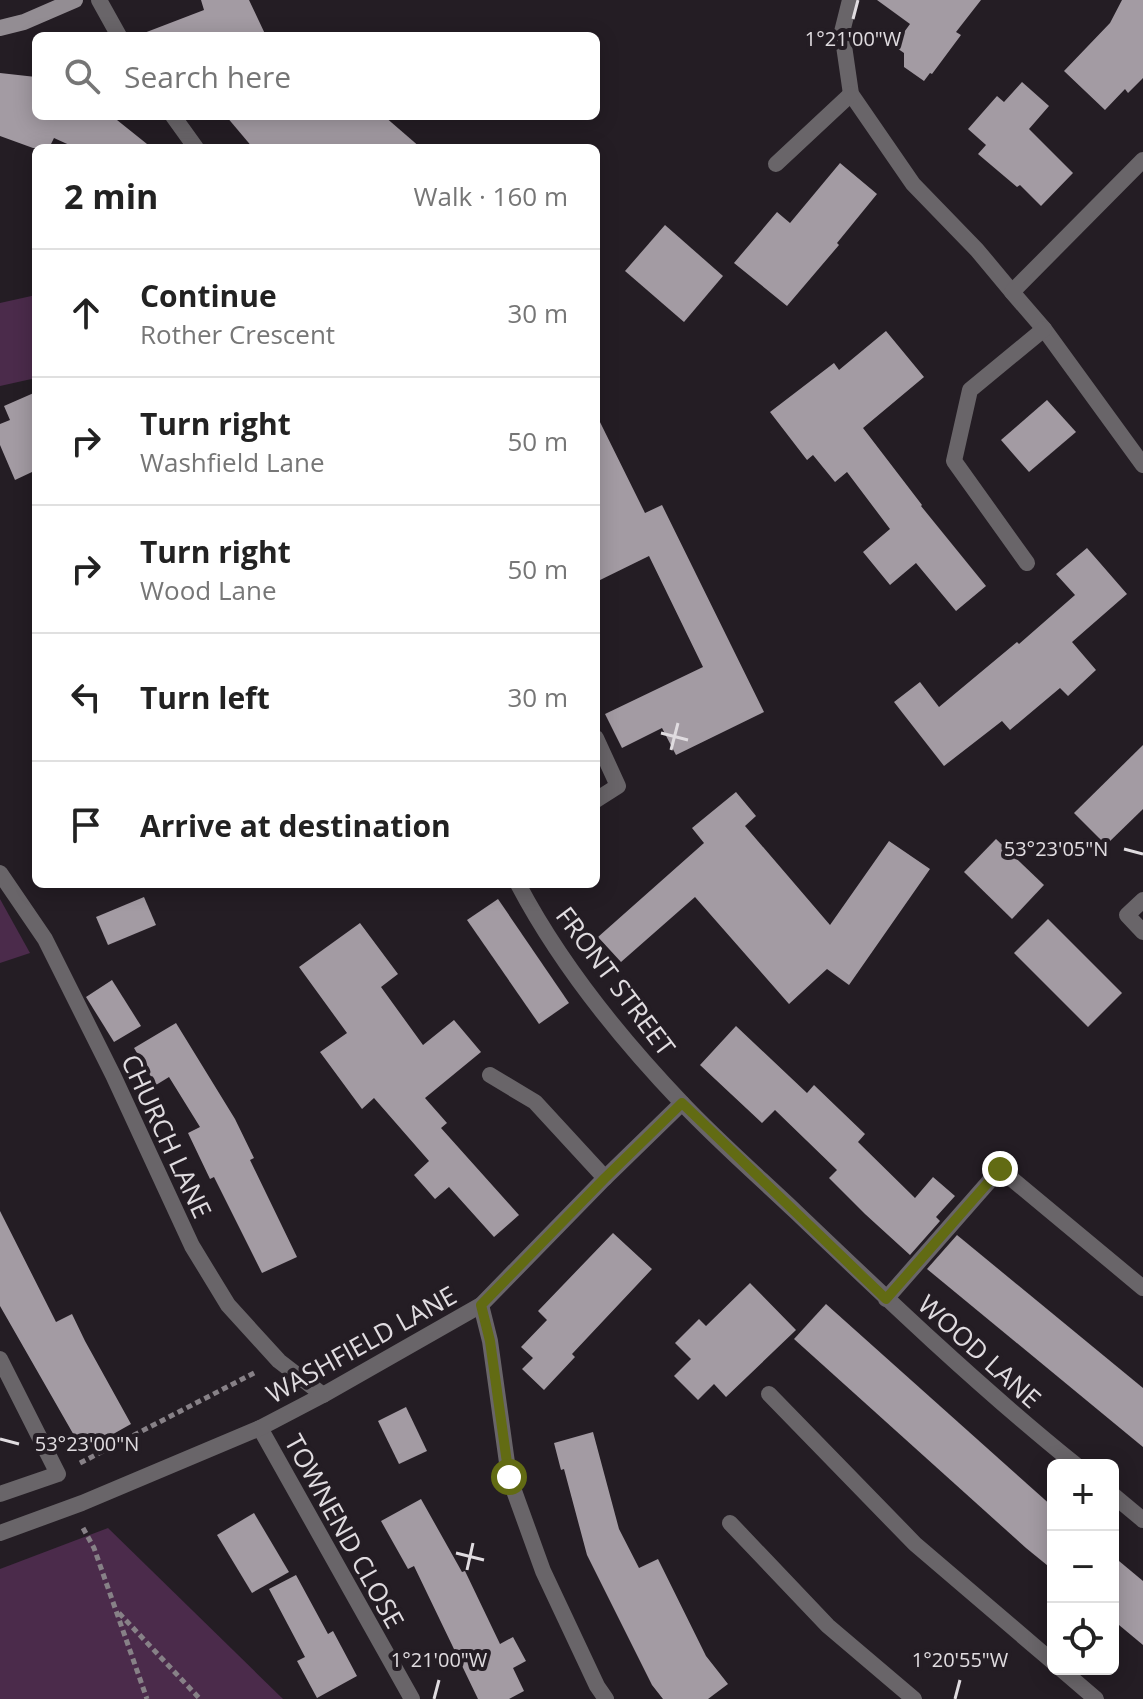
<!DOCTYPE html>
<html lang="en">
<head>
<meta charset="utf-8">
<style>
  :root { --surface:#fff; --page:#f6f6f6; --text:#222; --muted:#767676; --line:#e0e0e0 }
  body { margin:0; font-family:"Open Sans",sans-serif; background:var(--page); color:var(--text) }
  .controls { position:absolute; right:24px; bottom:24px; display:grid; overflow:hidden; border-radius:12px; box-shadow:0 4px 20px #0003 }
  .controls button { width:72px; height:72px; display:grid; place-items:center; padding:0; border:0; border-bottom:2px solid var(--line); background:var(--surface); color:var(--text); font:40px sans-serif }
  .stop { position:absolute; width:24px; height:24px; margin:-18px; border:6px solid #626b13; border-radius:50%; background:#fff }
  .stop.end { background:#626b13; border-color:#fff; box-shadow:0 2px 8px #0008 }
  .list { margin:0; padding:0; list-style:none }
  h2 { display:flex; justify-content:space-between; align-items:center; height:104px; margin:0; padding:0 32px; font-size:34px }
  h2 small { font-size:26px; font-weight:400; color:var(--muted) }
  .list li { display:grid; grid-template-columns:52px 1fr auto; gap:24px; align-items:center; box-sizing:border-box; height:128px; padding:0 32px; border-top:2px solid var(--line) }
  .list b { display:block; font-size:30px; white-space:nowrap }
  .list p { margin:0; font-size:26px; white-space:nowrap; color:var(--muted) }
  .list em { font-size:26px; font-style:normal; color:var(--muted) }
  .icon { flex:none; width:44px; height:44px; fill:none; stroke:currentColor; stroke-width:2; stroke-linecap:round; stroke-linejoin:round }
  .map { position:relative; flex:none; width:1143px; height:1699px; overflow:hidden }
  .search { position:absolute; background:var(--surface); box-shadow:0 4px 20px #0003; left:32px; top:32px; width:568px; height:88px; display:flex; align-items:center; gap:20px; box-sizing:border-box; padding:0 28px; border-radius:12px; color:var(--muted); font-size:30px }
  .panel { position:absolute; background:var(--surface); box-shadow:0 4px 20px #0003; left:32px; top:144px; width:568px; height:744px; border-radius:12px }
  .map>svg:first-child { display:block }
  .green { fill:#4b2b4b }
  .building { fill:#a39ba3 }
  .lines { fill:none; stroke-linecap:round; stroke-linejoin:round }
  .path { stroke:#878187; stroke-width:5; stroke-dasharray:6 4; stroke-linecap:butt }
  .service { stroke:#696569; stroke-width:16 }
  .minor { stroke:#696569; stroke-width:16 }
  .tertiary { stroke:#696569; stroke-width:16 }
  .secondary { stroke:#938d93; stroke-width:16 }
  .route { stroke:#626b13; stroke-width:10 }
  .ticks { fill:none; stroke:#e0dce0; stroke-width:3 }
  .labels { text-anchor:middle; dominant-baseline:central; stroke-width:8; stroke-linejoin:round; paint-order:stroke }
  .street-label { font-size:26px; fill:#e0dce0; stroke:#241d24 }
  .ticks-label { font-size:20px; text-anchor:middle; fill:#e0dce0; stroke:#241d24; stroke-width:8; stroke-linejoin:round; paint-order:stroke }
</style>
</head>
<body>
<div class="map">
<svg width="1143" height="1699" viewBox="0 0 1143 1699">
  <rect width="100%" height="100%" fill="#241d24"/>
  <g class="green">
    <path d="M36 295V378L0 386V303Z"/>
    <path d="M0 899 30 953 0 963Z"/>
    <path d="M108 1528 283 1699H0V1569Z"/>
  </g>
  <g class="building">
    <path d="M201 0H249L266 36H144V33L204 10Z"/>
    <path d="M877 0H981L956 32 961 35 932 74 930 73 924 81 904 67V53L894 46 910 24Z"/>
    <path d="M1122 0H1143V78L1128 93 1125 89 1105 110 1064 71 1110 23Z"/>
    <path d="M0 73 36 77V116H112L152 148H76L54 138 49 148H33L0 136Z"/>
    <path d="M1022 82 1049 106 1029 129 1073 173 1041 206 1020 185 1017 187 978 154 986 145 968 129 997 96 1004 102Z"/>
    <path d="M226 116H384L421 148H253Z"/>
    <path d="M840 163 877 194 837 243 839 245 787 306 734 263 777 212 790 223Z"/>
    <path d="M665 225 723 276 684 322 625 271Z"/>
    <path d="M886 331 924 377 863 428 922 505 921 506 986 586 956 611 916 563 890 585 863 552 890 529 847 472 835 482 813 455 807 460 770 412 834 363 839 370Z"/>
    <path d="M36 392V480L32 472 15 480 0 445V424L10 420 4 406Z"/>
    <path d="M1047 400 1076 432 1029 472 1001 440Z"/>
    <path d="M596 414 645 513 662 505 764 712 676 755 662 728 622 748 605 714 703 667 649 556 596 582Z"/>
    <path d="M1087 548 1127 594 1072 642 1096 670 1068 696 1060 688 1010 730 1002 721 944 766 894 702 920 682 939 707 1017 642 1019 644 1075 595 1056 574Z"/>
    <path d="M1143 745V809L1106 845 1074 813Z"/>
    <path d="M736 792 756 816 745 826 830 925 889 841 930 869 849 985 827 969 789 1004 695 897 621 962 598 937 704 843 692 828Z"/>
    <path d="M996 839 1044 885 1012 919 964 872Z"/>
    <path d="M144 897 156 925 108 945 96 917Z"/>
    <path d="M498 899 569 1003 539 1024 467 920Z"/>
    <path d="M1048 919 1122 993 1088 1027 1014 953Z"/>
    <path d="M360 923 398 974 381 987 423 1045 454 1020 481 1052 425 1098 447 1123 441 1128 519 1215 494 1237 449 1187 435 1199 414 1175 429 1161 374 1098 362 1109 320 1052 347 1033 299 967Z"/>
    <path d="M112 980 141 1026 114 1042 86 997Z"/>
    <path d="M176 1023 235 1119 254 1158 250 1160 297 1257 262 1273 214 1177 210 1179 188 1133 200 1127 169 1077 156 1085 134 1048Z"/>
    <path d="M736 1026 807 1093 814 1085 865 1134 858 1142 915 1198 933 1177 955 1196 936 1217 940 1221 910 1255 865 1214 829 1178 837 1170 775 1110 762 1123 700 1065Z"/>
    <path d="M0 1211 56 1322 72 1314 85 1341 131 1424 83 1451 0 1306Z"/>
    <path d="M613 1233 652 1269 572 1354 575 1357 544 1390 522 1369 533 1358 521 1347 547 1320 538 1311Z"/>
    <path d="M957 1235 1143 1388V1447L927 1269Z"/>
    <path d="M750 1283 796 1330 726 1397 714 1384 698 1400 674 1376 691 1359 675 1343 699 1319 706 1326Z"/>
    <path d="M826 1304 1053 1507V1570L1026 1548 794 1339Z"/>
    <path d="M406 1407 427 1451 399 1464 378 1421Z"/>
    <path d="M593 1432 619 1529 639 1568 658 1559 706 1656 728 1684 708 1699H663L652 1685 587 1555 564 1469 561 1470 554 1443Z"/>
    <path d="M421 1499 462 1572 465 1571 500 1644 513 1637 526 1661 513 1668 524 1691 509 1699H478L414 1566 408 1569 381 1521Z"/>
    <path d="M254 1513 289 1572 252 1593 217 1535Z"/>
    <path d="M1113 1556 1143 1581V1645L1113 1620Z"/>
    <path d="M296 1575 328 1634 333 1631 357 1676 317 1698 297 1661 305 1657 269 1589Z"/>
  </g>
  <g class="lines">
    <g class="path">
      <path d="M80 1463 256 1372"/>
      <path d="M83 1528 94 1548 147 1699"/>
      <path d="M119 1613 200 1699"/>
    </g>
    <g class="service">
      <path d="M490 1075 535 1102 605 1178"/>
      <path d="M886 1299 1000 1169 1143 1288"/>
      <path d="M769 1394 915 1544 1053 1662"/>
      <path d="M730 1523 828 1626 914 1699"/>
      <path d="M1061 1669 1096 1699"/>
    </g>
    <g class="minor">
      <path d="M850 0 842 32 851 94 913 184 977 250 1012 292"/>
      <path d="M1143 160 1012 292 1044 329 1143 465"/>
      <path d="M776 164 851 94"/>
      <path d="M1027 563 954 461 970 390 1044 329"/>
      <path d="M596 738 618 786 596 800"/>
      <path d="M0 873 45 939 113 1075 192 1246 228 1305 279 1361 323 1395"/>
      <path d="M1143 900 1127 915 1143 932"/>
      <path d="M481 1305 490 1341 509 1477 543 1571 597 1686 606 1699"/>
      <path d="M0 1359 58 1474 0 1494"/>
      <path d="M260 1428 412 1699"/>
      <path d="M0 1533 82 1503 260 1428 323 1395 481 1305 605 1178 682 1103"/>
    </g>
    <g class="tertiary">
      <path d="M99 0 119 36"/>
      <path d="M173 116 196 148"/>
      <path d="M518 884C559 962 621 1039 682 1103 718 1141 758 1176 796 1212 887 1299 978 1386 1076 1465"/>
      <path d="M1113 1495 1143 1520"/>
    </g>
    <path class="secondary" d="M0 28 24 22 75 0"/>
  </g>
  <g class="lines">
    <path class="route" d="M509 1477 490 1341 481 1305 605 1178 682 1103 886 1299 1000 1169"/>
  </g>
  <path class="ticks" d="M853 19 858 0M661 733 688 740M671 750 678 723M1124 849 1143 854M0 1439 19 1444M456 1553 484 1560M467 1570 473 1543M434 1699 439 1680M955 1699 960 1680"/>
  <g class="labels">
    <g class="street-label">
      <text transform="translate(616 981) rotate(53)">FRONT STREET</text>
      <text transform="translate(167 1136) rotate(65)">CHURCH LANE</text>
      <text transform="translate(361 1344) rotate(-29)">WASHFIELD LANE</text>
      <text transform="translate(980 1351) rotate(42)">WOOD LANE</text>
      <text transform="translate(345 1531) rotate(61)">TOWNEND CLOSE</text>
    </g>
  </g>
  <g class="ticks-label">
    <text x="853" y="46">1°21'00"W</text>
    <text x="1056" y="856">53°23'05"N</text>
    <text x="87" y="1451">53°23'00"N</text>
    <text x="439" y="1667">1°21'00"W</text>
    <text x="960" y="1667">1°20'55"W</text>
  </g>
</svg>
<div class="controls">
<button>+</button>
<button>−</button>
<button><svg class="icon" aria-label="locate" viewBox="0 0 24 24"><circle cx="12" cy="12" r="6"/><path d="M12 2v4M12 18v4M2 12h4M18 12h4"/></svg></button>
</div>
<div class="stop" style="left:509px;top:1477px"></div>
<div class="stop end" style="left:1000px;top:1169px"></div>
<div class="search"><svg class="icon" aria-label="search" viewBox="0 0 24 24"><circle cx="10" cy="10" r="6"/><path d="M15 15l6 6"/></svg>Search here</div>
<section class="panel">
<h2>2 min<small>Walk · 160 m</small></h2>
<ul class="list">
<li><svg class="icon" aria-label="ahead" viewBox="0 0 24 24"><path d="M12 20V5M6 11l6-6 6 6"/></svg><div><b>Continue</b><p>Rother Crescent</p></div><em>30 m</em></li>
<li><svg class="icon" aria-label="right" viewBox="0 0 24 24"><path d="M7 20v-9h11M14 6l5 5-5 5"/></svg><div><b>Turn right</b><p>Washfield Lane</p></div><em>50 m</em></li>
<li><svg class="icon" aria-label="right" viewBox="0 0 24 24"><path d="M7 20v-9h11M14 6l5 5-5 5"/></svg><div><b>Turn right</b><p>Wood Lane</p></div><em>50 m</em></li>
<li><svg class="icon" aria-label="left" viewBox="0 0 24 24"><path d="M17 20v-9H6M10 6l-5 5 5 5"/></svg><div><b>Turn left</b></div><em>30 m</em></li>
<li><svg class="icon" aria-label="arrive" viewBox="0 0 24 24"><path d="M6 21V4h12l-3 4 3 4H6"/></svg><div><b>Arrive at destination</b></div></li>
</ul>
</section>
</div>
</body>
</html>
